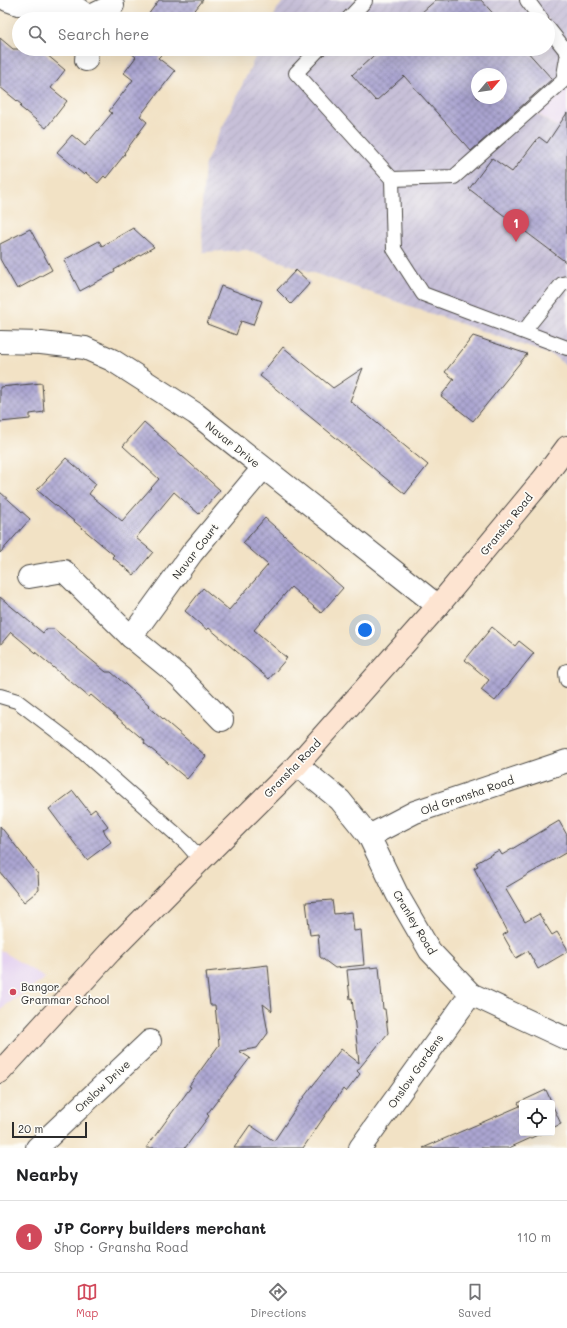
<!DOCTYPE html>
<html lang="en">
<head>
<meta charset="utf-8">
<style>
  :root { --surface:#fff; --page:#f2f2f2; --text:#202124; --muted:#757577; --line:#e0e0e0; --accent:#d1495b }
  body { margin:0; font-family:Mali,sans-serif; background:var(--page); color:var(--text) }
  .controls { position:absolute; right:12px; bottom:12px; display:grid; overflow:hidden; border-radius:4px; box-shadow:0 4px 16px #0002 }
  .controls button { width:36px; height:36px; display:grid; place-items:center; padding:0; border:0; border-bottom:1px solid var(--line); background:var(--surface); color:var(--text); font:20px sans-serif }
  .compass { position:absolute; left:471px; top:68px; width:36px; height:36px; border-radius:50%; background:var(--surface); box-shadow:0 4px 16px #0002; rotate:61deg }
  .scale { position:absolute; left:12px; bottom:10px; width:75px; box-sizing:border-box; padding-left:4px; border:2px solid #2b2b2b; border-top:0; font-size:11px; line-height:14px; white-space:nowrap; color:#2b2b2b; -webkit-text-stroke:3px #fdfcf7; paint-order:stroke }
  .you { position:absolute; left:365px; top:630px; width:14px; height:14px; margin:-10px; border:3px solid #fff; border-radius:50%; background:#1a73e8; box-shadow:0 0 0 6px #1a73e833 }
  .badge { display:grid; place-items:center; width:26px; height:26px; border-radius:50%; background:var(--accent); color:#fff; font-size:13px; font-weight:700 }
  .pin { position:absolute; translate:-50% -33px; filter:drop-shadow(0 1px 2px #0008) }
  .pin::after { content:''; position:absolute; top:21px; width:14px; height:12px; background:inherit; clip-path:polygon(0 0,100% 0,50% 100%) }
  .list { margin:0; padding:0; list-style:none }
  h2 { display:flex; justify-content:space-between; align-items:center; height:52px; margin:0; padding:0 16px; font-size:17px }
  h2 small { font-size:13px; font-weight:400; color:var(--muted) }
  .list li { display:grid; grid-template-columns:26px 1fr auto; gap:12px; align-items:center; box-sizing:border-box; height:72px; padding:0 16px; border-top:1px solid var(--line) }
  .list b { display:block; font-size:15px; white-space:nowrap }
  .list p { margin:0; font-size:13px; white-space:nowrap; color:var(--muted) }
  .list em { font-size:13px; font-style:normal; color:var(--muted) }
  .icon { flex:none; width:22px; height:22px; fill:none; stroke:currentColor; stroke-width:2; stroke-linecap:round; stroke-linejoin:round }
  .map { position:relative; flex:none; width:567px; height:1148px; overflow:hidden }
  .search { position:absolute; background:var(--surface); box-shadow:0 4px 16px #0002; left:12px; right:12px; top:12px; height:44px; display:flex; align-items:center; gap:10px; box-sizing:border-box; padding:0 14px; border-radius:22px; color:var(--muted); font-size:15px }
  .sheet { height:124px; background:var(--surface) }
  nav { display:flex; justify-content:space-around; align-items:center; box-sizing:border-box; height:56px; border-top:1px solid var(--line); background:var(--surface); font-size:11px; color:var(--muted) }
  nav a { display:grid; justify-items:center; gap:2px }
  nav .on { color:var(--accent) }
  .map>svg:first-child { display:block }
  .built { fill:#e5d3f0 }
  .industrial { fill:url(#industrial-furrows); fill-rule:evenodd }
  .building { fill:url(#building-cross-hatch); fill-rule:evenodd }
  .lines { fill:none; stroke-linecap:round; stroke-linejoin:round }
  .lane-casing { stroke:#494642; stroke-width:16 }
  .street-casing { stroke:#494642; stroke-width:24 }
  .secondary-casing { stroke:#494642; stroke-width:24 }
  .lane { stroke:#fff; stroke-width:14 }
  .street { stroke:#fff; stroke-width:22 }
  .secondary { stroke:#fde4d1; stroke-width:22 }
  .poi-dot { fill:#d1495b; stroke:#fdfcf7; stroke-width:1.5 }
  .labels { text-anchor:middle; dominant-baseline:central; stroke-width:3.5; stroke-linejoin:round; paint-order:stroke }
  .street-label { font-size:11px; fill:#2b2b2b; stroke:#fdfcf7 }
  .poi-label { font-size:11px; fill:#2b2b2b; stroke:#fdfcf7; text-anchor:start }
</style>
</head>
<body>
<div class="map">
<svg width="567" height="1148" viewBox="0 0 567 1148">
  <defs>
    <pattern id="industrial-furrows" width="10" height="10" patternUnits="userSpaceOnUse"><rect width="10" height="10" fill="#c7c0d8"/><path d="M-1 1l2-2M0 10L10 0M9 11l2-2" fill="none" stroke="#aba5ba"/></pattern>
    <pattern id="building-cross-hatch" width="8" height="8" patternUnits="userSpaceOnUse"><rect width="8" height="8" fill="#aba5d1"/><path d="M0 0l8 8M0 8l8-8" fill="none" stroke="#8b87aa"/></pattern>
  </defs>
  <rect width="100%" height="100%" fill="#fdfcf7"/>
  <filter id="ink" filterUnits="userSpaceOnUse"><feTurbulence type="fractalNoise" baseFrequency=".025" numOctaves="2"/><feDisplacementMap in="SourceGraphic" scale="8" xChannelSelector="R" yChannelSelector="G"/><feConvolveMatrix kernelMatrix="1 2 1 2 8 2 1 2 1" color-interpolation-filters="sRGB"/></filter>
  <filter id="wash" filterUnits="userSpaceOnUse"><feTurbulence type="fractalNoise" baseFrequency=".012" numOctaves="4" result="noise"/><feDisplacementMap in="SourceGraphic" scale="16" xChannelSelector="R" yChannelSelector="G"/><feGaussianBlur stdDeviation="0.9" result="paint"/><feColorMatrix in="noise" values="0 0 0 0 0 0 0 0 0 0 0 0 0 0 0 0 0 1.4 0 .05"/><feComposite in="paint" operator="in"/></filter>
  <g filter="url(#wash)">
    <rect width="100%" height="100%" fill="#f2e2c5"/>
    <g class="built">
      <path d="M567 86V134L537 113Z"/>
      <path d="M0 950 45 978 6 1005 0 1012Z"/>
    </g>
    <path class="industrial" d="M285 0H567V86L534 112 567 134V367L554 356 247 250 203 252 201 216 205 164 259 49H548V19H273L277 9ZM477 74H501V98H477Z"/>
    <g id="blocks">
      <g class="building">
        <path d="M159 0H203L188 19H145Z"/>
        <path d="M436 0H481L498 19H414Z"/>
        <path d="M0 38 13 49H40L65 70 51 88 67 101 46 128 20 107 22 105 0 87Z"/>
        <path d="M126 49H160L164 52 158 58 175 71 140 116 147 122 124 153 125 154 106 178 104 176 98 183 86 173 84 175 57 152 72 135 85 146 112 113 109 111 133 80 124 73 136 57Z"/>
        <path d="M381 49H525L552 79 471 151 404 76 376 101 352 75ZM477 74H501V98H477Z"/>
        <path d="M567 113V263L469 189 492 158 512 172 539 137 547 143Z"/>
        <path d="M133 228 154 247 114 270 115 272 80 291 64 260 99 241 102 246Z"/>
        <path d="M30 229 52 270 17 289 0 259V244Z"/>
        <path d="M296 270 310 283 291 304 277 290Z"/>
        <path d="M221 286 262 301 253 325 241 321 236 335 207 324Z"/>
        <path d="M473 336 527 354 473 421 441 396 454 379 445 372Z"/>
        <path d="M283 347 333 388 363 368 350 401 428 465 405 494 260 376Z"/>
        <path d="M42 383 44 412 30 414V419L0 422V387Z"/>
        <path d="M144 422 220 490 199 514 174 492 136 538 153 552 134 575 112 557 114 555 37 490 66 458 96 484 89 494 122 521 159 479 123 446Z"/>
        <path d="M0 492 30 519 0 553Z"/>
        <path d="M265 518 343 588 321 613 291 587 254 630 287 658 269 679 209 628 207 630 185 611 203 588 229 610 268 565 243 543Z"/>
        <path d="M0 597 43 633 46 629H54L106 672H111L149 705 148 706 206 756 187 779 144 743 145 741 91 695 89 697 11 632 0 645Z"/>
        <path d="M492 627 515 646 519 641 534 653 495 701 481 690 489 680 465 660Z"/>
        <path d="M73 791 90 813 95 809 108 826 103 830 111 842 87 860 49 809Z"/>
        <path d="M559 821 567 835V852L505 888 525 922 539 914 552 935 557 932 567 948V952L538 969 528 951 516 958 503 935 508 932 474 868 478 866 476 863 499 850 502 855Z"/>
        <path d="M0 826 38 874 39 890 24 902 0 872Z"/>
        <path d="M332 900 334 914 352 912 354 931 361 930 364 965 335 968 320 957 318 934 310 935 306 902Z"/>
        <path d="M268 965 272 1011 263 1004 268 1033 257 1048 239 1051 250 1058 207 1114 209 1116 185 1148H146L191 1087 189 1086 219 1045 215 1005H210L206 972Z"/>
        <path d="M379 967 383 1009H385L388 1033 357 1071 360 1074 346 1092 343 1089 303 1148H234L250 1125 274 1141 300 1102 341 1049 359 1063 352 998 350 999 347 970Z"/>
        <path d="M546 1090 552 1103H522V1133H542L509 1148H423L520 1106 518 1103Z"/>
        <path d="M552 1104 561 1124 552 1128Z"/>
      </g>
    </g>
  </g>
  <g filter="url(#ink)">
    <use href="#blocks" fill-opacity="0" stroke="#494642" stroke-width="1"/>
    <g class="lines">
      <defs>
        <g id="lane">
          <path d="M527 0 541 19"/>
          <path d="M348 19 365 1"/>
          <path d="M548 28 567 52"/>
          <path d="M319 49 296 73 392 179 394 249 423 294 567 348"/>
          <path d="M392 179 454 177 563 81 567 58"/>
          <path d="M524 331 562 284 567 283"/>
          <path d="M567 671 566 673 567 680"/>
          <path d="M0 696 17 701 76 746 186 843 201 860"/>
        </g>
        <g id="street">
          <path d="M7 0 18 4 75 7 89 17"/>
          <path d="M89 19V17L113 5"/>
          <path d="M86 60 87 49"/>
          <path d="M0 342 41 343 85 348 112 360 196 414 438 606"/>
          <path d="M29 577 64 571 131 637 180 677 222 720"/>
          <path d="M131 637 192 553 263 468"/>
          <path d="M297 765 340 800 369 836 397 894 430 951 471 994 567 1039"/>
          <path d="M369 836 415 812 567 761"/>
          <path d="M37 1148 150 1041"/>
          <path d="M360 1148 471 994"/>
        </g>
        <path id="secondary" d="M0 1072 110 952 201 860 297 765 438 606 544 478 567 447"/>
      </defs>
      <use href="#lane" class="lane-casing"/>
      <use href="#street" class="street-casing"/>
      <use href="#secondary" class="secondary-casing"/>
      <use href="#lane" class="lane"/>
      <use href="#street" class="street"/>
      <use href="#secondary" class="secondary"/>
    </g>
  </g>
  <circle class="poi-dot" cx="13" cy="992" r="4"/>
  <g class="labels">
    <g class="street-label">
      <text transform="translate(233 444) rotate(39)">Navar Drive</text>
      <text transform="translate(506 524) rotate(-51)">Gransha Road</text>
      <text transform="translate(195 551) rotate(-52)">Navar Court</text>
      <text transform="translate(292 768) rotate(-46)">Gransha Road</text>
      <text transform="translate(467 795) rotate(-19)">Old Gransha Road</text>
      <text transform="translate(415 922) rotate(59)">Cranley Road</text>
      <text transform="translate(415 1071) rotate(-55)">Onslow Gardens</text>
      <text transform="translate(102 1086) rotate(-43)">Onslow Drive</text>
    </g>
    <g class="poi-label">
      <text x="21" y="986">Bangor<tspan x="21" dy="13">Grammar School</tspan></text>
    </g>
  </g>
</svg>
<div class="controls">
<button><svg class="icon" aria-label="locate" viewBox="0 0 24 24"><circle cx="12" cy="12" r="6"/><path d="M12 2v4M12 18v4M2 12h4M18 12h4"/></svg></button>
</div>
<svg class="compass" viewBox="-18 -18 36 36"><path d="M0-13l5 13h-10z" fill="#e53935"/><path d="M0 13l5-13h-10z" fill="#757577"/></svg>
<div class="scale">20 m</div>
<div class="you"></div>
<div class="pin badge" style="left:516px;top:242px">1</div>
<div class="search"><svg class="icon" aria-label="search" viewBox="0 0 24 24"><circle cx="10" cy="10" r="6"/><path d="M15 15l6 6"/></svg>Search here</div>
</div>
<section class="sheet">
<h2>Nearby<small></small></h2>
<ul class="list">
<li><span class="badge">1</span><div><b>JP Corry builders merchant</b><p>Shop · Gransha Road</p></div><em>110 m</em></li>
</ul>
</section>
<nav>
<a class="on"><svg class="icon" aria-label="map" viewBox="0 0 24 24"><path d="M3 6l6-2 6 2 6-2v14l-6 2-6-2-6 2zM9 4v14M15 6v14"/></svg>Map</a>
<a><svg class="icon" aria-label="directions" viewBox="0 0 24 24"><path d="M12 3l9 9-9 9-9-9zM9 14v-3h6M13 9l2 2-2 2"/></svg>Directions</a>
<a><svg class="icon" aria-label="saved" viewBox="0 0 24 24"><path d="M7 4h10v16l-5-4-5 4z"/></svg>Saved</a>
</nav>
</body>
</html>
